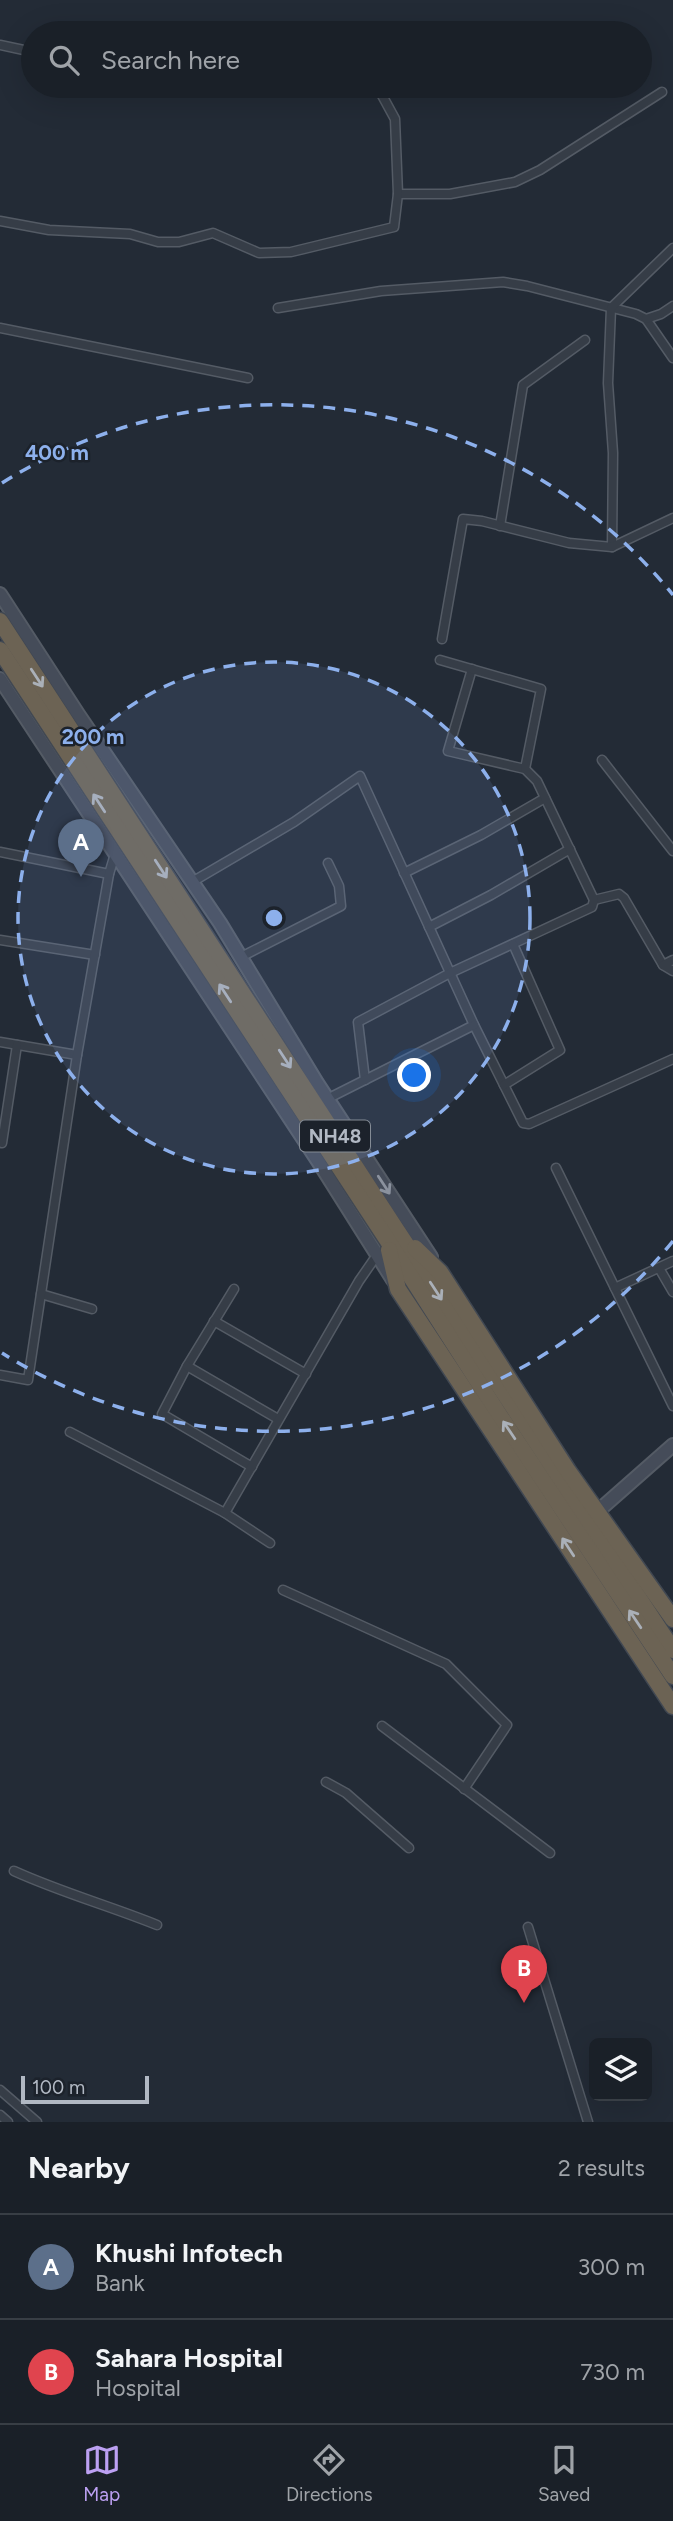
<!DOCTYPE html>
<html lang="en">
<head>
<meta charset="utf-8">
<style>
  :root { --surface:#1a2028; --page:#232830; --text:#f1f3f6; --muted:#9fa3a8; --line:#383e45; --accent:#bca0f2 }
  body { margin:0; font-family:Figtree,sans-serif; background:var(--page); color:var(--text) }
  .controls { position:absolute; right:21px; bottom:21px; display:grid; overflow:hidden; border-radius:10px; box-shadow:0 7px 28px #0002 }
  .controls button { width:63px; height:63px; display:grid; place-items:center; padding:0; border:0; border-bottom:2px solid var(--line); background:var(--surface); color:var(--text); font:35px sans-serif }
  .scale { position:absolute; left:21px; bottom:18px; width:128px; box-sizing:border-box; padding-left:7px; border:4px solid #b1b8c3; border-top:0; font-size:19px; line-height:24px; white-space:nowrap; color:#b1b8c3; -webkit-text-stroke:5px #1c222b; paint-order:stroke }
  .you { position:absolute; left:415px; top:1076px; width:24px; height:24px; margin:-18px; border:5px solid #fff; border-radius:50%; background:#1a73e8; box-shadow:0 0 0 10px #1a73e833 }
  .badge { display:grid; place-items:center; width:46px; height:46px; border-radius:50%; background:var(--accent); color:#fff; font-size:23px; font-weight:700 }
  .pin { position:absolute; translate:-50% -58px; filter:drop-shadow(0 2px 4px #0008) }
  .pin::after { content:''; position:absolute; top:37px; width:24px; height:21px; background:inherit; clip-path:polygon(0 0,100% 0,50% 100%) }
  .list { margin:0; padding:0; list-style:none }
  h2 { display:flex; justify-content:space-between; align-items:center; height:91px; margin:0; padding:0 28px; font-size:30px }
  h2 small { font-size:23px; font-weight:400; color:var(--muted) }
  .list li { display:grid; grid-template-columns:46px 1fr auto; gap:21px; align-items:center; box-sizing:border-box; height:105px; padding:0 28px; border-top:2px solid var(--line) }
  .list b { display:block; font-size:26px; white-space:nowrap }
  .list p { margin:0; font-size:23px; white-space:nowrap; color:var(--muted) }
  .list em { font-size:23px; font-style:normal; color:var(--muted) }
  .icon { flex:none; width:38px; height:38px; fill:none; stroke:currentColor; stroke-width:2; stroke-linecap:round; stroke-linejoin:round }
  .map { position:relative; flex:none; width:673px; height:2122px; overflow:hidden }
  .search { position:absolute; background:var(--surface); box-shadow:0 7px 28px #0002; left:21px; right:21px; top:21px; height:77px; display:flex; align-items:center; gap:18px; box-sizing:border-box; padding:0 24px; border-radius:38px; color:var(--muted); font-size:26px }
  .sheet { height:301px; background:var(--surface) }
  nav { display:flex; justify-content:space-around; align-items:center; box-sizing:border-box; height:98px; border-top:2px solid var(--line); background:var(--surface); font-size:19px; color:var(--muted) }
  nav a { display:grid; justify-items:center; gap:4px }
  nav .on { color:var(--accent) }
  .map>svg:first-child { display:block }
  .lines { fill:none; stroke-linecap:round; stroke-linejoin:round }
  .street-casing { stroke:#545b65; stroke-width:11 }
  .secondary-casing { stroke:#545b65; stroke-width:16 }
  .highway-casing { stroke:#414852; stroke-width:19 }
  .street { stroke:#363d47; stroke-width:8 }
  .secondary { stroke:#454c59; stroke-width:12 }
  .highway { stroke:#6c6354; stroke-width:16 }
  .oneway { stroke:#aab0b8 }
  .oneway2 { stroke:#8b929e }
  .ring { fill:none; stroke:#8db0ec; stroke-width:3.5; stroke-dasharray:12 9 }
  .labels { text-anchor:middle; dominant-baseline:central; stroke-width:5; stroke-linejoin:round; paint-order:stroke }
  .shield { fill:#1c222b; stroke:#848b95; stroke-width:2 }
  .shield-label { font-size:19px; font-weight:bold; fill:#b1b8c3 }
  .centre { fill:#8db0ec; stroke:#1c222b; stroke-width:3.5 }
  .ring-label { font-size:21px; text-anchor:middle; font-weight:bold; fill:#8db0ec; stroke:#1c222b; stroke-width:5; stroke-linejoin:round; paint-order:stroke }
</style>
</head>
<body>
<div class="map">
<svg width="673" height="2122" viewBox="0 0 673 2122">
  <rect width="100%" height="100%" fill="#232b36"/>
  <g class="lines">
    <defs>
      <g id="street">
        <path d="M0 45 33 52"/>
        <path d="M398 194H450L515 182 540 170 662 92"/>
        <path d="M0 221 49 230 130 234 158 242H179L213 233 259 253 291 252 394 227 398 194 395 119 377 86"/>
        <path d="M278 308 381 291 503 282 527 286 636 314 646 319 673 358"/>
        <path d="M646 319 661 314 673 306"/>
        <path d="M0 328 248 378"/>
        <path d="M500 526 523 385 585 340"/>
        <path d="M612 547 613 453 608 383 611 308 673 248"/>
        <path d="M442 639 463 519 482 521 569 543 612 547 673 518"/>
        <path d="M472 669 448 751 525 769"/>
        <path d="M602 760 673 851"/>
        <path d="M0 852 109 874"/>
        <path d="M404 873 481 835 545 798"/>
        <path d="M192 882 294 822 360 776 474 1025 523 1123 529 1124 673 1059"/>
        <path d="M594 900 619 894 624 898 663 965"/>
        <path d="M429 927 491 895 570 849"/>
        <path d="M0 940 95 955"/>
        <path d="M241 957 341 906 339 886 328 863"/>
        <path d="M673 960 663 965 673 971"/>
        <path d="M0 1042 77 1055"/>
        <path d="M365 1080 358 1022 450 973 592 907 594 900 537 781 525 769 541 689 440 660"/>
        <path d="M504 1085 560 1050 513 944"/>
        <path d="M327 1099 474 1025"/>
        <path d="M2 1143 17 1045"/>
        <path d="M556 1168 673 1406"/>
        <path d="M659 1268 673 1292"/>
        <path d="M615 1288 673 1261"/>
        <path d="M234 1289 187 1366 162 1414 252 1467"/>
        <path d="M41 1294 92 1309"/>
        <path d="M214 1321 306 1374"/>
        <path d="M187 1366 278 1419"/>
        <path d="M0 1375 28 1380 77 1055 109 874 115 854"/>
        <path d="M70 1432 225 1513 270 1543"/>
        <path d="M225 1513 359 1281 377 1255"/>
        <path d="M283 1590 446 1664 507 1725 464 1789"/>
        <path d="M382 1726 550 1853"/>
        <path d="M326 1782 346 1793 409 1848"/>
        <path d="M14 1871C60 1892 110 1906 157 1925"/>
        <path d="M528 1927 588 2122"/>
        <path d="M0 2090 37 2122"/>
        <path d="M0 2115 8 2122"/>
      </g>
      <g id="secondary">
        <path d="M0 594 78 714 220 923 317 1083 431 1257"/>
        <path d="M0 679 318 1161 393 1280"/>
        <path d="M597 1512 673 1445"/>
      </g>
      <g id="highway">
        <path d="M0 621 396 1229 673 1650"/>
        <path d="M0 650 386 1238 500 1416 673 1676"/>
        <path d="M415 1248 440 1272 568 1471 673 1619"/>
        <path d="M389 1250 398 1289 673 1706"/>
      </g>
    </defs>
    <use href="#street" class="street-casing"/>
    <use href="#secondary" class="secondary-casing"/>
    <use href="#highway" class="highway-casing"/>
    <use href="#street" class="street"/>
    <use href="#secondary" class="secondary"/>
    <use href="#highway" class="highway"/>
  </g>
  <defs><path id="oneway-shaft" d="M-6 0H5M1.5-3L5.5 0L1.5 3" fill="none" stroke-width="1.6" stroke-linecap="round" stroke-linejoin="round" transform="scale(1.75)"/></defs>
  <g class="oneway">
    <use href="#oneway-shaft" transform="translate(37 678) rotate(57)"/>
    <use href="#oneway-shaft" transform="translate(99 803) rotate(-123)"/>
    <use href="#oneway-shaft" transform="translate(161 869) rotate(57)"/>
    <use href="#oneway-shaft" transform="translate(225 993) rotate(-123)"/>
    <use href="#oneway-shaft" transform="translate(285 1059) rotate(57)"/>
    <use href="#oneway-shaft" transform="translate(436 1291) rotate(57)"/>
    <use href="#oneway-shaft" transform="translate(509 1430) rotate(-124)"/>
    <use href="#oneway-shaft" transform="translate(568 1547) rotate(-123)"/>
    <use href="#oneway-shaft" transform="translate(635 1619) rotate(-124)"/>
  </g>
  <use class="oneway2" href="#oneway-shaft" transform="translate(384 1185) rotate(57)"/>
  <circle cx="274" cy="918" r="256" fill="#8db0ec" fill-opacity=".12"/>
  <g class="ring">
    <circle cx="274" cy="918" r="256"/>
    <path d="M673 1241A513 513 0 0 1 2 1353M2 483A513 513 0 0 1 673 595"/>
  </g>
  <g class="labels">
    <rect class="shield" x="300" y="1120.5" width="70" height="31" rx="5"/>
    <g class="shield-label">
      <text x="335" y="1136">NH48</text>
    </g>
  </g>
  <circle cx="274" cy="918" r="10" class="centre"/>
  <g class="ring-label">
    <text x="57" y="460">400 m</text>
    <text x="93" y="744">200 m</text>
  </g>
</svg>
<div class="controls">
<button><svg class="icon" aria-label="layers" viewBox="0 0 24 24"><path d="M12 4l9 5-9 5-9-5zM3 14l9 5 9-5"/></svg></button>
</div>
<div class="scale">100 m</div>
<div class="you"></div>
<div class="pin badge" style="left:81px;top:877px;background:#5c6f8a">A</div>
<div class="pin badge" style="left:524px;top:2003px;background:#e0444e">B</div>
<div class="search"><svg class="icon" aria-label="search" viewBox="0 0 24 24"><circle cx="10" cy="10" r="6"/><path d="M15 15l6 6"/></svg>Search here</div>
</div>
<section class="sheet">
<h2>Nearby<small>2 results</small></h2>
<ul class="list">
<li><span class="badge" style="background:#5c6f8a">A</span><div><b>Khushi Infotech</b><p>Bank</p></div><em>300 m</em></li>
<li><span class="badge" style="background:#e0444e">B</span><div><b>Sahara Hospital</b><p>Hospital</p></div><em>730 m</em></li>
</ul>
</section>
<nav>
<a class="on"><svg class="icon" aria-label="map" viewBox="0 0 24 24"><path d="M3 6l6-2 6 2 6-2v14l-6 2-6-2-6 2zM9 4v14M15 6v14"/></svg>Map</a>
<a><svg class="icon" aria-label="directions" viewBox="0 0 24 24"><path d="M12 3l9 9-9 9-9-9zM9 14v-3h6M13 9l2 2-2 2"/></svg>Directions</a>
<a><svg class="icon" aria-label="saved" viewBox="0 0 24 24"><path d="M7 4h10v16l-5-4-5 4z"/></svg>Saved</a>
</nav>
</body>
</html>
